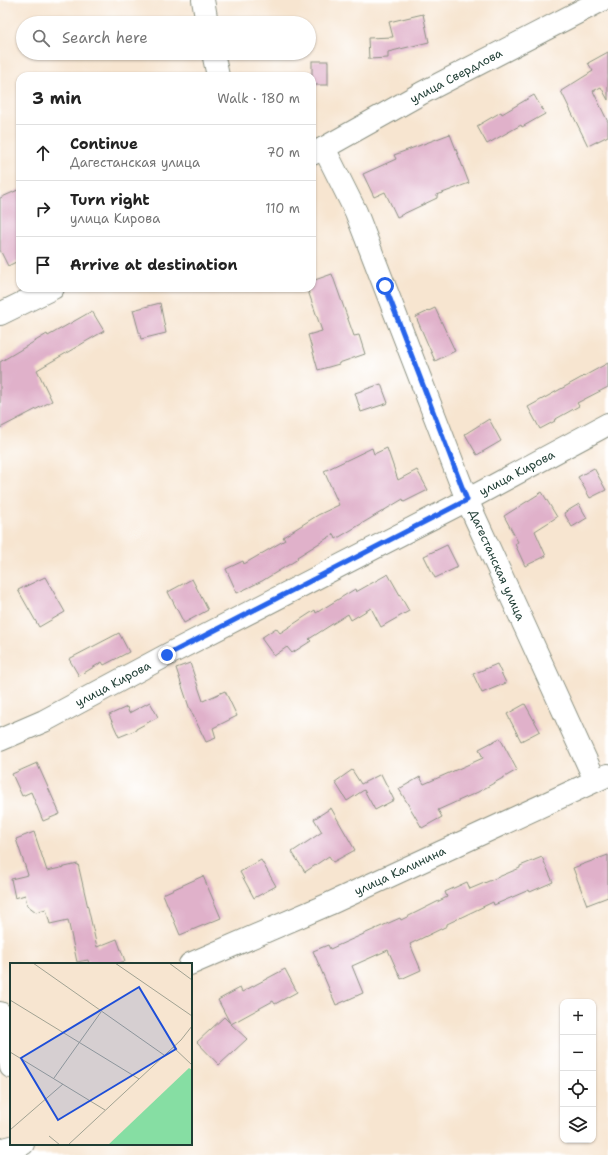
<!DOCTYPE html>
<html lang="en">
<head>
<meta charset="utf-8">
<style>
  :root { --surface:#fff; --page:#f2f2f2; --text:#222; --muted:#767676; --line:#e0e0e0 }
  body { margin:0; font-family:"Shantell Sans",sans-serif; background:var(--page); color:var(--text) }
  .controls { position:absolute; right:12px; bottom:12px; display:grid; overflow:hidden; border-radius:8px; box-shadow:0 1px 3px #0004 }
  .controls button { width:36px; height:36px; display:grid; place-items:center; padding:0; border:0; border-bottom:1px solid var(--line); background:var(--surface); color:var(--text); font:20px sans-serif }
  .stop { position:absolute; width:12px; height:12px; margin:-9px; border:3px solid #2563eb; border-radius:50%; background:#fff }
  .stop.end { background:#2563eb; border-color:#fff; box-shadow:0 1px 4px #0008 }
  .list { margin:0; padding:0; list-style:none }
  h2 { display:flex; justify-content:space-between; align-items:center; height:52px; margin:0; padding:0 16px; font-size:17px }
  h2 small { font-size:13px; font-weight:400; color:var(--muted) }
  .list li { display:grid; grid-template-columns:26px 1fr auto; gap:12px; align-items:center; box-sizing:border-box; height:56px; padding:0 16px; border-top:1px solid var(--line) }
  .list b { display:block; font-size:15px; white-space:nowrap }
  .list p { margin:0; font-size:13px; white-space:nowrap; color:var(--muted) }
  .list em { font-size:13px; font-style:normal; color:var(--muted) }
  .icon { flex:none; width:22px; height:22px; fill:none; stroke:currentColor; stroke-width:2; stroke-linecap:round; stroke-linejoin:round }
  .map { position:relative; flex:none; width:608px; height:1155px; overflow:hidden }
  .search { position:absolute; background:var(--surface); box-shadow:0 1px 3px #0004; left:16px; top:16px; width:300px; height:44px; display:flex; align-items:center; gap:10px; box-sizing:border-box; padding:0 14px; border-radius:22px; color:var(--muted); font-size:15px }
  .panel { position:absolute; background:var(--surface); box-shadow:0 1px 3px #0004; left:16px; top:72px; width:300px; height:220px; border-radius:12px }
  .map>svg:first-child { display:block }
  .building { fill:#e0b1ca }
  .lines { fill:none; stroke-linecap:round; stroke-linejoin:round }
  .minor-casing { stroke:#8b9182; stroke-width:24 }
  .minor { stroke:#fff; stroke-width:22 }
  .route { stroke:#2563eb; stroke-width:5 }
  .labels { text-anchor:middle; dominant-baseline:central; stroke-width:4; stroke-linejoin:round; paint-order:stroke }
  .street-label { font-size:12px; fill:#1f3d34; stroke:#fff }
  .inset-road { fill:none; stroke:#a1a292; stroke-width:1 }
  .view { fill:#1d4ed8; fill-opacity:0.15; stroke:#1d4ed8; stroke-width:2 }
  .inset-edge { fill:none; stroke:#1f3d34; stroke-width:2 }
</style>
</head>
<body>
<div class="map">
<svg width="608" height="1155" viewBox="0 0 608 1155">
  <rect width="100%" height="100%" fill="#fff"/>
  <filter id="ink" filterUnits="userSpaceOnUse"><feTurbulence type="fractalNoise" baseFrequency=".025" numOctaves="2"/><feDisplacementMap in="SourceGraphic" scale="8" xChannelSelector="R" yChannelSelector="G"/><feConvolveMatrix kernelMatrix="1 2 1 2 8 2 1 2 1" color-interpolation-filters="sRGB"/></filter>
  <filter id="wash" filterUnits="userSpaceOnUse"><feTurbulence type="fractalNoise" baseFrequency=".012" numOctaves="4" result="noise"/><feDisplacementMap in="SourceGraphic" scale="16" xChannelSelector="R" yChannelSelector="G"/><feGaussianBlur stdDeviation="0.9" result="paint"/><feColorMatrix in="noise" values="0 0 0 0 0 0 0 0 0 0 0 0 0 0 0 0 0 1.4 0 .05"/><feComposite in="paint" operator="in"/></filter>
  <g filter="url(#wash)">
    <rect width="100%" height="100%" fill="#f7e5d0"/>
    <g id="blocks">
      <g class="building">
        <path d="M423 14 429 42 388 52V58L369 59 368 38 393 37 389 22Z"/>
        <path d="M608 52V100L601 87 593 91 608 122V136L588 146 561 91 593 71 588 63Z"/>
        <rect x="312" y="61" width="16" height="24"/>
        <path d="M534 95 545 114 522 127 521 125 487 144 477 126 501 112 502 114Z"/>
        <path d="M450 134 469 183 437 195V198L397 217 385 192 374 197 363 174 396 159 394 155Z"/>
        <path d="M20 189V260L8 266 0 250V198Z"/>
        <path d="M332 274 354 336 359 335 365 354 339 363V364L318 370 308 335 322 331 307 288H312V281Z"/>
        <path d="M160 303 166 333 141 339 133 310Z"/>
        <path d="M435 308 455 351 435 361 416 317Z"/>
        <path d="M92 311 104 331 37 370 52 401 0 428V362L47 334 48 336Z"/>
        <path d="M608 363V387L577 403 579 406 554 420 555 421 540 429 528 407Z"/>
        <path d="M381 384 388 403 361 412 355 393Z"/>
        <path d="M489 419 501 441 477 455 465 434Z"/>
        <path d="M372 448 374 454 387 448 398 480 417 470 428 490 404 502 403 499 336 539 334 534 297 557 298 559 262 581 237 593 226 569 243 561 244 564 285 540 283 537 318 515 339 505 324 471Z"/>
        <path d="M594 468 606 490 590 498 578 477Z"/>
        <path d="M542 492 557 517 535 531 546 556 525 566 515 544 518 542 504 516Z"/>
        <path d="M579 504 587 518 572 527 564 513Z"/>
        <path d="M447 545 458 567 435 578 424 556Z"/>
        <path d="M388 574 409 611 381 627 371 608 351 620 348 614 309 639 311 641 292 653 287 647 274 656 261 638 276 628 280 633 315 610 316 613 355 589 356 592Z"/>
        <path d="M45 577 65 612 39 627 18 590Z"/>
        <path d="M192 579 208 610 184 623 168 592Z"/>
        <path d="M119 633 129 652 104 665 102 662 79 676 69 659Z"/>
        <path d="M190 663 203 701 225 691 237 716 213 728 216 738 206 742 189 707 176 668Z"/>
        <path d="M497 664 506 683 482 693 473 674Z"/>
        <path d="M150 702 158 717 136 729V730L119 737 109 715 127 707 129 713Z"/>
        <path d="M525 704 540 731 521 741 507 714Z"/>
        <path d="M500 738 517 770 478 792 438 810 442 817 422 828 399 789 420 777 424 784 483 758 479 749Z"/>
        <path d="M37 763 60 814 43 821 31 792 22 796 12 774Z"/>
        <path d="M352 770 361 784 381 774 394 800 375 810 364 790 347 801 335 782Z"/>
        <path d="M331 808 355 850 333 862 329 856 305 872 292 852 322 832 314 819Z"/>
        <path d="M34 832 47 871 78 864 97 947 117 939 125 961 116 964H89L88 960 77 962 68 920 50 924 46 909 36 912 27 905 25 895 15 898 11 879 28 875 16 839Z"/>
        <path d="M608 855V897L587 905 573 868Z"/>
        <path d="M542 857 553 882 530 892 529 890 494 905 493 902 447 924V926L410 944 421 970 401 979 388 950 352 966 363 993 336 1005 313 951 328 945 330 949 400 918 401 920 447 897 445 892 467 882 470 889 520 868V866Z"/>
        <path d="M261 860 276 886 254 898 240 872Z"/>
        <path d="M203 876 221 918 180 935 163 894Z"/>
        <path d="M285 969 297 992 275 1004 273 1001 231 1024 247 1039 219 1065 197 1042 224 1017 230 1023 218 1000 240 988 242 992Z"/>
      </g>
    </g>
  </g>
  <g filter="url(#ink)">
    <use href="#blocks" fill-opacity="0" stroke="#8b9182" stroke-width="1"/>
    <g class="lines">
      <defs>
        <g id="minor">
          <path d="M203 0 207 23"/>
          <path d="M213 53 218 76"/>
          <path d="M324 148 356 212 467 500 595 780"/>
          <path d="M312 154 324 148 422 93 602 0"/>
          <path d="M0 314 53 288"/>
          <path d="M0 740 44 721 167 655 467 500 608 424"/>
          <path d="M190 964 329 904 608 775"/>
          <path d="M0 1013 11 1067"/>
          <path d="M0 1150 23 1144"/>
        </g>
      </defs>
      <use href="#minor" class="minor-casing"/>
      <use href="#minor" class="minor"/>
    </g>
  </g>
  <g class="lines" filter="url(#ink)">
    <path class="route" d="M167 655 467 500 385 286"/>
  </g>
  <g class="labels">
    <g class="street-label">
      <text transform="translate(456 76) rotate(-28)">улица Свердлова</text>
      <text transform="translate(517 473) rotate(-28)">улица Кирова</text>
      <text transform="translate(497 565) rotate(66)">Дагестанская улица</text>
      <text transform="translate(113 684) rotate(-28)">улица Кирова</text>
      <text transform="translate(400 871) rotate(-25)">улица Калинина</text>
    </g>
  </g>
  <g transform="translate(10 963)">
    <rect width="182" height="182" fill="#f7e5d0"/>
    <path d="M179 105 182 107V182H98Z" fill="#86dea3"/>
    <path class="inset-road" d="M23 0 154 92M105 0 182 53M159 0 182 17M0 37 129 116M163 84 182 102M0 89 95 147M44 115 91 49M0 167 53 121M39 173 50 182M58 182 171 77 182 63"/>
    <path class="view" d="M129 24 166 86 48 157 11 95Z"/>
    <rect width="182" height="182" class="inset-edge"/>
  </g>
</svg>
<div class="controls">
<button>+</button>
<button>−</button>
<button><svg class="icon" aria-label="locate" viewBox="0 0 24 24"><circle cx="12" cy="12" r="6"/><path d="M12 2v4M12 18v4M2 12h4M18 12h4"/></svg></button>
<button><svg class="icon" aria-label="layers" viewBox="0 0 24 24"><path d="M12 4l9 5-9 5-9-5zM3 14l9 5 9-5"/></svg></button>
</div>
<div class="stop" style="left:385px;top:286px"></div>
<div class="stop end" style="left:167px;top:655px"></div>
<div class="search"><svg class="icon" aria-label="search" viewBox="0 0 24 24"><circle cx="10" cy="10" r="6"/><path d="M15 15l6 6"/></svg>Search here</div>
<section class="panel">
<h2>3 min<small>Walk · 180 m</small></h2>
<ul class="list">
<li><svg class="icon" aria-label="ahead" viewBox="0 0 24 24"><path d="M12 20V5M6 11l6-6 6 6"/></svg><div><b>Continue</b><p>Дагестанская улица</p></div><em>70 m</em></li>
<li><svg class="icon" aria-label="right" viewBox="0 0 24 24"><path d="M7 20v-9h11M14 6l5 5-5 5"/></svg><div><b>Turn right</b><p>улица Кирова</p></div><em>110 m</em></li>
<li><svg class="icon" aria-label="arrive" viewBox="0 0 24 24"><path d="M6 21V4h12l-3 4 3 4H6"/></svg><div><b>Arrive at destination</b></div></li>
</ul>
</section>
</div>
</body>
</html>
